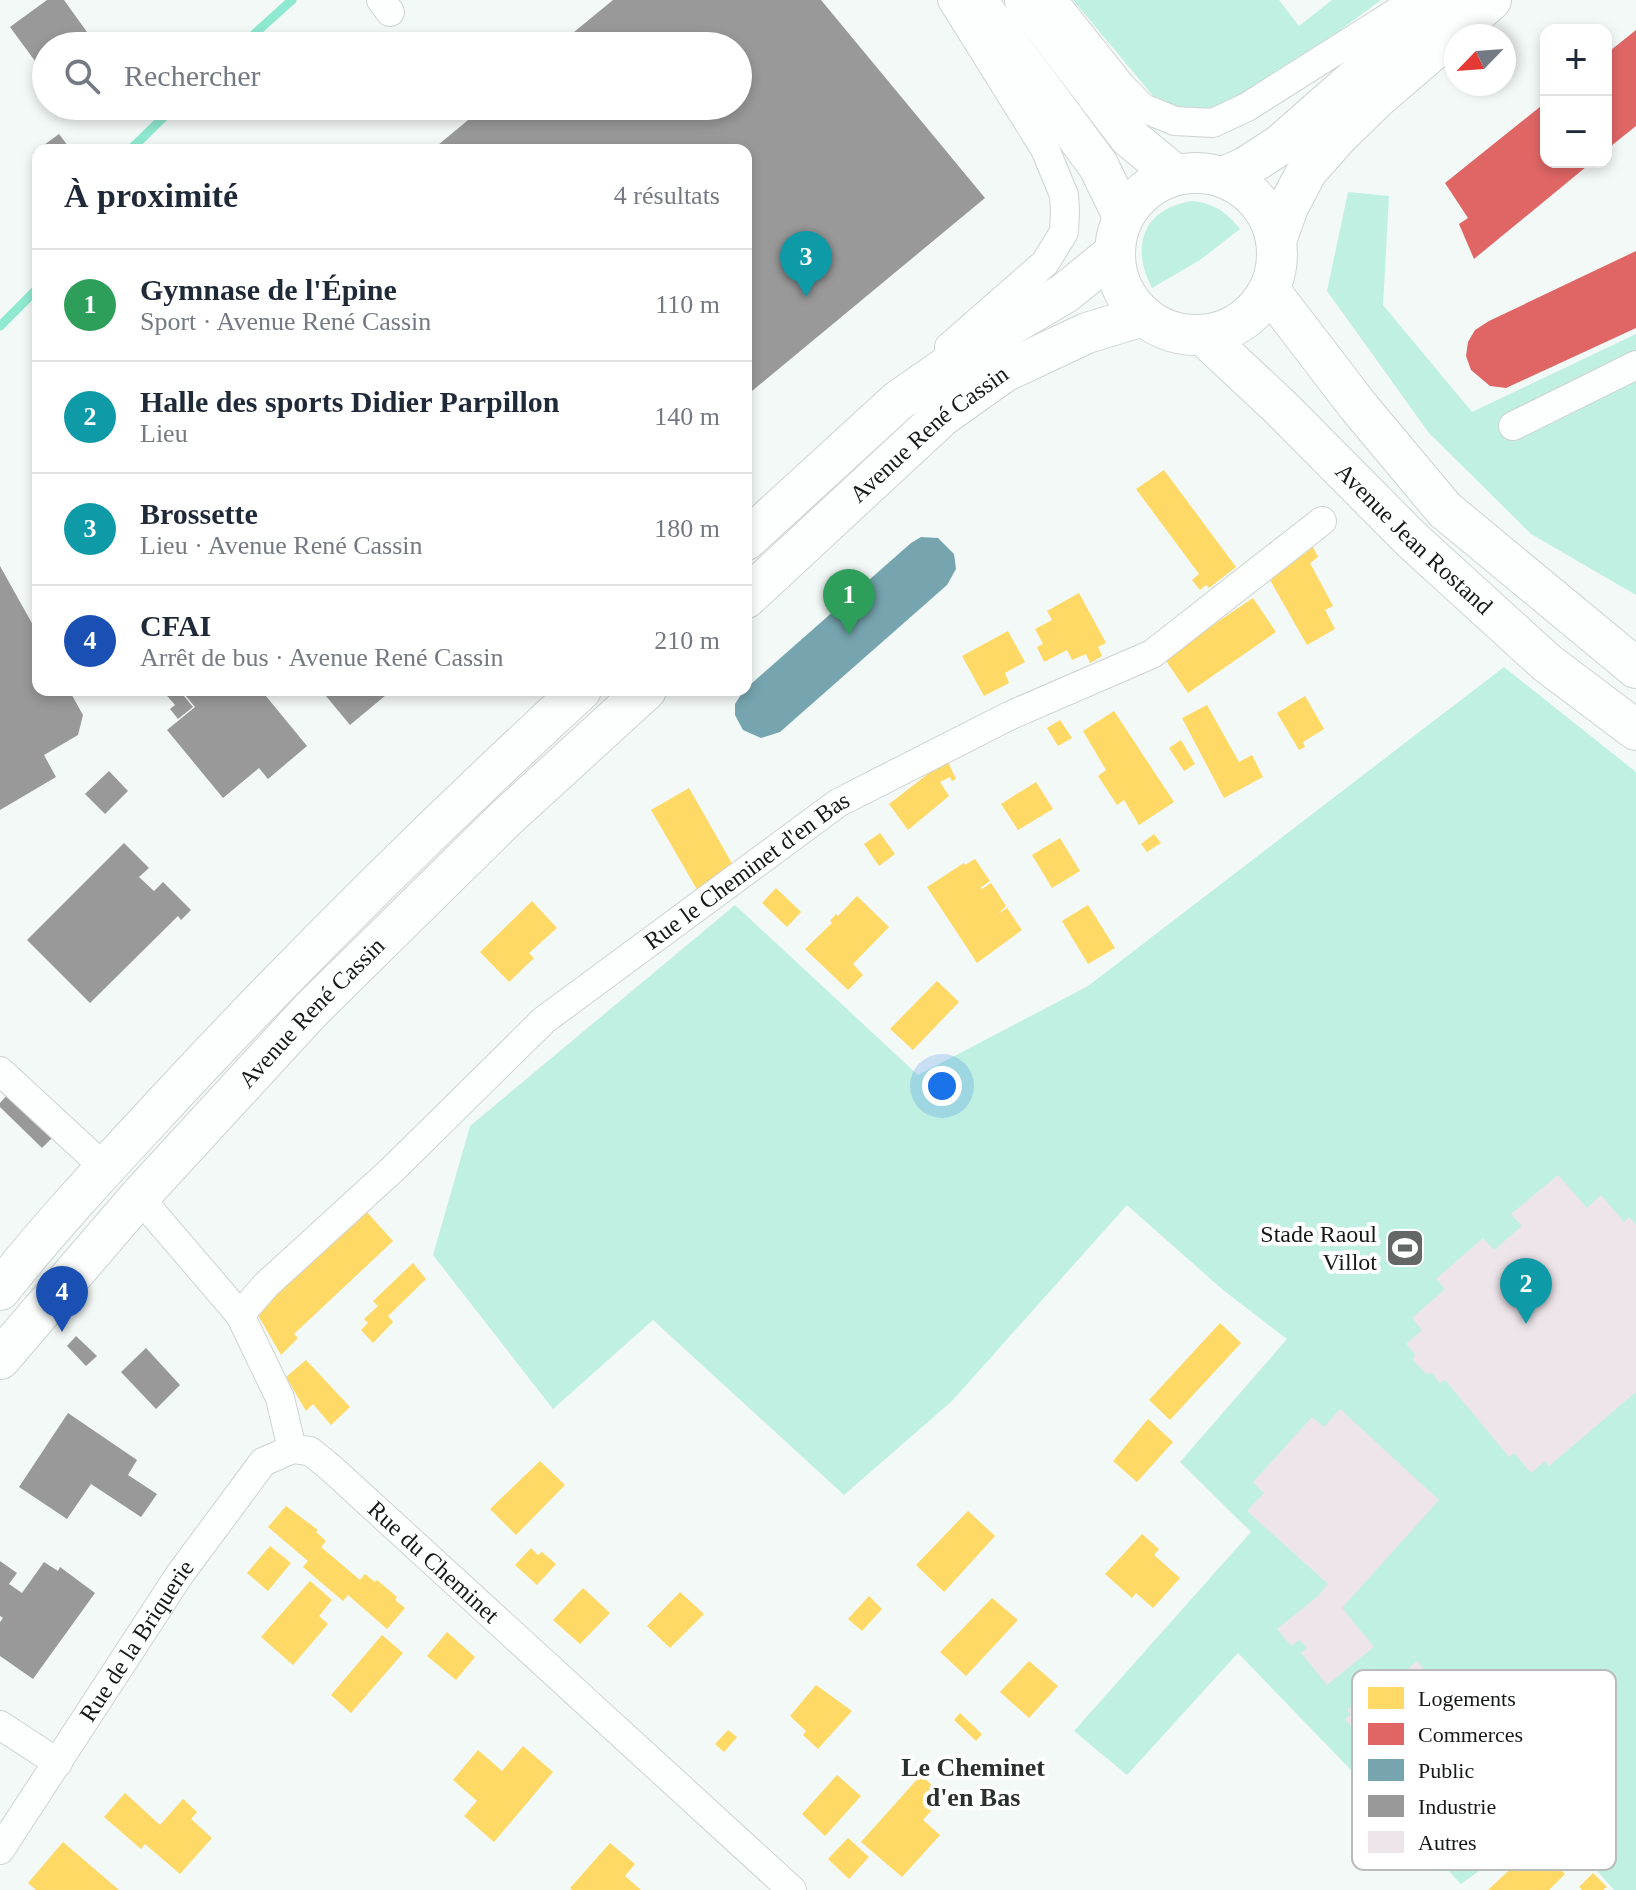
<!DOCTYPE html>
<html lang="fr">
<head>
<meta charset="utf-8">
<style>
  :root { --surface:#fff; --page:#f2f2f3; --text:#1f2937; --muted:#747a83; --line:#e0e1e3; --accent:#2563eb }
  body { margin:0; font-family:"Times New Roman",serif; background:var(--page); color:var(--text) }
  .controls { position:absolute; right:24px; top:24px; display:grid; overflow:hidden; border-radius:16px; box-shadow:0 4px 12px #0003 }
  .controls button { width:72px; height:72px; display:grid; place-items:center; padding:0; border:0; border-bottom:2px solid var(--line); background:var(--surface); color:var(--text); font:40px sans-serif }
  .compass { position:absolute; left:1444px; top:24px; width:72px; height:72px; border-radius:50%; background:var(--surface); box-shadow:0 4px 12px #0003; rotate:245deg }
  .you { position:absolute; left:942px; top:1086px; width:28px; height:28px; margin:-20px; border:6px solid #fff; border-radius:50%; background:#1a73e8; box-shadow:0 0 0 12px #1a73e833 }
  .badge { display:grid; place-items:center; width:52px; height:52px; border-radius:50%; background:var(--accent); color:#fff; font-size:26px; font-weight:700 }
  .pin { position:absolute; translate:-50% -66px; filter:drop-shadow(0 2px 4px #0008) }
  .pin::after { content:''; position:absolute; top:42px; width:28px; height:24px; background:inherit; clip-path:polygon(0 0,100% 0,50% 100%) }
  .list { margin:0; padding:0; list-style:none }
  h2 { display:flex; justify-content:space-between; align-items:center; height:104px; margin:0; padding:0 32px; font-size:34px }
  h2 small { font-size:26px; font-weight:400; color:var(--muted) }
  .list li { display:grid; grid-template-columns:52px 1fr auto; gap:24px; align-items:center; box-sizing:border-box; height:112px; padding:0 32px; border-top:2px solid var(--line) }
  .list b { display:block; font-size:30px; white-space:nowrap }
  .list p { margin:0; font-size:26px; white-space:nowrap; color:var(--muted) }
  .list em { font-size:26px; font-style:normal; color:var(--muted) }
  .icon { flex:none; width:44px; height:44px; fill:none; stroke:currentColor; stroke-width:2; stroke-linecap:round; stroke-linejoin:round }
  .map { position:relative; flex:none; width:1636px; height:1890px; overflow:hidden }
  .search { position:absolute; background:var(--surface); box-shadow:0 4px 12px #0003; left:32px; top:32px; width:720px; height:88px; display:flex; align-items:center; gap:20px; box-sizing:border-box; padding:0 28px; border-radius:44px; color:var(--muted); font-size:30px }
  .panel { position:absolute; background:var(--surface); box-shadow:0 4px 12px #0003; left:32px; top:144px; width:720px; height:552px; border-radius:16px }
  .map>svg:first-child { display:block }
  .green { fill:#c0f0e2 }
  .homes { fill:#ffd966 }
  .shops { fill:#e06666 }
  .public { fill:#76a5af }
  .industry { fill:#999 }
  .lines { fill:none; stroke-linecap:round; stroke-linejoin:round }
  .stream { stroke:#8fe8d0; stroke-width:9 }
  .building { fill:#ede5ea }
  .street-casing { stroke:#ced3d1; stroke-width:30 }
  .secondary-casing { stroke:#ced3d1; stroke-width:42 }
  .street { stroke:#fdfefe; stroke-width:28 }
  .secondary { stroke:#fdfefe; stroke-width:40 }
  .labels { text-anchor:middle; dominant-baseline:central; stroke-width:8; stroke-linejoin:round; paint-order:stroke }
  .street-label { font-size:24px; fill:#161918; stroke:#fff }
  .poi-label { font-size:24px; fill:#161918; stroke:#fff; text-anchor:end }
  .neighbourhood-label { font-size:26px; font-weight:bold; fill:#29302e; stroke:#fff }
  .key { fill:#fff; stroke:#b9baba; stroke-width:2 }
  .key-label { font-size:22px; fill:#161918 }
</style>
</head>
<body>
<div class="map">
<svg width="1636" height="1890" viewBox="0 0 1636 1890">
  <rect width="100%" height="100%" fill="#f3f9f7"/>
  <g class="green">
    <path d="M1073 0H1279L1299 26 1332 0H1381L1297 62 1230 105 1204 110 1174 106 1154 97Z"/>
    <path d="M1348 192 1389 196 1383 305 1472 412 1636 334V595L1531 534 1429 433 1327 291Z"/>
    <path d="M1193 201C1215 204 1226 212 1240 229L1200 260 1152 288C1130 246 1143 208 1193 201Z"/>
    <path d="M1504 667 1636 772V1890H1614L1551 1819 1461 1884 1238 1653 1127 1775 1074 1731 1251 1532 1180 1462 1287 1339 1223 1290 1127 1205 952 1401 844 1495 653 1320 553 1409 433 1255 470 1126 735 905 918 1075 1088 986Z"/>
  </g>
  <g class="homes">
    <path d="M1164 470 1236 567 1209 588 1206 585 1200 590 1192 580 1199 574 1136 489Z"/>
    <path d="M1313 547 1318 557 1310 563 1333 606 1325 610 1335 629 1307 645 1270 580Z"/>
    <path d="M1079 593 1106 643 1098 647 1102 656 1090 663 1086 654 1072 660 1067 650 1044 662 1037 647 1043 644 1035 629 1052 620 1047 611Z"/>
    <path d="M1253 598 1276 632 1188 693 1164 658Z"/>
    <path d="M1008 631 1025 662 1005 673 1009 683 984 696 962 656Z"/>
    <path d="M1305 696 1324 729 1303 742 1305 747 1299 750 1277 713Z"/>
    <path d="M1207 705 1239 762 1252 755 1263 777 1224 798 1182 718Z"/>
    <path d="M1114 711 1174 802 1139 825 1124 800 1117 805 1098 776 1106 770 1083 731Z"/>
    <path d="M1060 720 1072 738 1058 746 1047 728Z"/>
    <path d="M1181 740 1195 764 1184 771 1169 748Z"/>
    <path d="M948 762 956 779 952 781 950 777 940 782 949 796 908 830 889 804 933 770Z"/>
    <path d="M1036 782 1053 809 1018 830 1001 804Z"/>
    <path d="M689 788 734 867 699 893 651 810Z"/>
    <path d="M880 833 895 854 879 866 864 844Z"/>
    <path d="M1154 834 1161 843 1147 852 1141 844Z"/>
    <path d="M1060 838 1080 871 1052 888 1032 855Z"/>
    <path d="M975 859 990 881 980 888 982 889 991 883 1006 906 998 914 1007 908 1022 930 977 963 927 887 964 863 965 865Z"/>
    <path d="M776 888 801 912 787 927 762 903Z"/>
    <path d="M857 896 889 927 853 964 863 975 848 990 805 949 832 923 830 921 836 914 838 916Z"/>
    <path d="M532 901 557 928 529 953 534 958 509 982 480 952Z"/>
    <path d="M1088 905 1115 948 1088 964 1062 921Z"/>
    <path d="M937 981 959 1002 913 1050 890 1029Z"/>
    <path d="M365 1210 393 1241 294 1334 298 1338 281 1355 256 1312Z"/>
    <path d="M413 1263 426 1279 388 1316 393 1322 373 1343 361 1330 368 1323 364 1319 378 1306 373 1301Z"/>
    <path d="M1220 1323 1241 1343 1170 1420 1149 1400Z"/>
    <path d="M306 1360 350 1407 331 1425 313 1404 306 1411 286 1377Z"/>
    <path d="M1148 1419 1173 1442 1137 1482 1113 1461Z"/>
    <path d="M540 1461 565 1485 516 1535 490 1509Z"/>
    <path d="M286 1506 318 1530 316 1532 326 1541 321 1547 360 1580 365 1574 375 1582 377 1580 397 1597 395 1600 405 1608 387 1629 348 1595 343 1601 303 1567 308 1561 268 1527Z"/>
    <path d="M968 1511 995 1536 944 1592 916 1565Z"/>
    <path d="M1142 1534 1159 1549 1154 1555 1180 1578 1153 1608 1136 1593 1132 1598 1105 1574Z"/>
    <path d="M270 1546 291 1563 268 1591 247 1573Z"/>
    <path d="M531 1548 538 1555 542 1552 556 1564 537 1585 515 1565Z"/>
    <path d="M310 1581 332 1600 319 1616 328 1624 293 1665 261 1637Z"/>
    <path d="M583 1588 610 1613 580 1644 553 1620Z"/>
    <path d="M680 1592 704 1614 670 1648 647 1626Z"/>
    <path d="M869 1596 882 1609 862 1631 848 1619Z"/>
    <path d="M992 1598 1018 1620 966 1676 940 1652Z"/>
    <path d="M447 1632 475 1657 456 1680 427 1656Z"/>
    <path d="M382 1635 403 1653 351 1713 331 1695Z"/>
    <path d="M1029 1661 1058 1686 1029 1718 1000 1692Z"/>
    <path d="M816 1685 852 1711 818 1749 803 1735 806 1731 790 1716Z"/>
    <path d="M960 1713 982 1734 976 1741 954 1720Z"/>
    <path d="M728 1730 737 1737 724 1752 715 1744Z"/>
    <path d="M523 1746 553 1772 494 1842 464 1816 477 1801 453 1780 478 1750 502 1771Z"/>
    <path d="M837 1775 861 1796 825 1836 802 1814Z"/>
    <path d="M921 1775 944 1796 923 1820 940 1835 902 1877 861 1842Z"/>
    <path d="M125 1793 160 1825 183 1799 197 1812 191 1819 212 1838 180 1874 145 1844 141 1849 104 1817Z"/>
    <path d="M848 1838 869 1857 849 1879 828 1859Z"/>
    <path d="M63 1842 119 1890H36L28 1883Z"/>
    <path d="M610 1843 635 1864 625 1876 641 1890H572L570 1888Z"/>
    <path d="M1536 1845 1565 1874 1549 1890H1488Z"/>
    <path d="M1593 1873 1607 1887 1603 1890H1582L1579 1887Z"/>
  </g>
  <g class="shops">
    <path d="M1636 30V126L1606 150V54Z"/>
    <path d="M1546 102V162H1592L1474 259 1459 224 1468 218 1445 183Z"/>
    <path d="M1636 251V328L1506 388 1490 386 1471 370 1466 356 1468 342 1475 330 1489 321Z"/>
  </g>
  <path class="public" d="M921 537 938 538 954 554 956 569 947 585 780 732 761 738 743 730 735 715V704L744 690 911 543Z"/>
  <g class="industry">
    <path d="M47 0H64L97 46H46V76L10 27Z"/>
    <path d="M613 0H821L985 198 746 396V150H432L485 106H738V46H557Z"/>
    <path d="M59 134 71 150H38V160L33 153Z"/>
    <path d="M0 566 38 634V690H69L83 715 78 735 44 755 56 777 0 810Z"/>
    <path d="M162 690H179L193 707 178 719 170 709 175 705Z"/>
    <path d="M181 690H261L307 746 268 779 259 768 223 798 167 730 195 707Z"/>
    <path d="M321 690H392L350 725Z"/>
    <path d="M109 771 128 791 105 814 85 794Z"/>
    <path d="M124 843 149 868 139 877 154 891 163 882 191 910 181 920 178 916 90 1003 27 940Z"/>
    <path d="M8 1094 53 1137 42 1148 0 1107V1103Z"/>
    <path d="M76 1336 97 1356 86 1366 67 1346Z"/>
    <path d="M146 1348 180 1385 156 1409 121 1372Z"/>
    <path d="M68 1413 137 1460 128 1475 157 1494 141 1517 91 1484 67 1519 19 1487Z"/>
    <path d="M0 1561 17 1573 9 1584 22 1593 44 1562 58 1571 60 1567 95 1593 33 1679 0 1656V1622L3 1618 0 1616Z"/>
  </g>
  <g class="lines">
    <g class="stream">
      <path d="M241 46 292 0"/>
      <path d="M130 150 175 106"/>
      <path d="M0 326 38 288"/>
    </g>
  </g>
  <g class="building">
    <path d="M1558 1175 1587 1208 1601 1195 1624 1222 1629 1217 1636 1225V1392L1549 1466 1545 1461 1531 1473 1514 1453 1509 1457 1445 1380 1440 1383 1432 1373 1426 1374 1413 1360 1415 1354 1406 1344 1422 1330 1412 1318 1445 1289 1436 1279 1483 1238 1494 1250 1522 1226 1511 1214Z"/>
    <path d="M1340 1409 1439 1500 1342 1608 1374 1647 1327 1685 1301 1653 1307 1648 1300 1640 1291 1646 1277 1629 1318 1596 1328 1584 1247 1511 1264 1493 1253 1482 1312 1417 1324 1427Z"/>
    <path d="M1417 1661 1489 1749 1482 1754 1494 1768 1483 1777 1489 1784 1502 1772 1539 1818 1477 1869 1464 1854 1453 1862 1439 1849 1453 1837 1444 1826 1429 1838 1386 1796 1400 1785 1345 1719 1351 1714 1347 1710 1396 1670 1400 1676Z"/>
  </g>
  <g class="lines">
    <defs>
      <g id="street">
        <path d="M381 0 390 12"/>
        <path d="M1053 0 1122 87 1143 108 1175 121 1213 123 1247 107 1416 0"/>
        <path d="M949 347 1045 263 1064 232 1065 212 1064 195 1045 149 952 0"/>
        <path d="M1513 426 1636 365"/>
        <path d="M0 1071 105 1168"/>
        <path id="s1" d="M139 1197 240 1315 280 1398 292 1449 310 1451 332 1469 792 1890"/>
        <path id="s2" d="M240 1315 266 1285 393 1169 544 1020 838 803 1009 716 1152 654 1322 521"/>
        <path d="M0 1725 58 1763"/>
        <path id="s3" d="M0 1850 180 1574 263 1462 292 1449"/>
      </g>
      <g id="secondary">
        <path d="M976 0 1098 165 1123 216"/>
        <path d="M1025 0 1129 137 1174 174"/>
        <circle cx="1196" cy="254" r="81"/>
        <path d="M1224 177 1246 167 1280 145 1445 0"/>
        <path d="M1277 238 1288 207 1307 171 1337 137 1378 97 1491 0"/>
        <path d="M1270 291 1358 406 1445 510 1636 668"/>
        <path id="s4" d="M1204 336 1281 408 1412 540 1547 663 1636 730"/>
        <path d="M746 540 899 400 987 339 1065 293 1114 253"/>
        <path id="s5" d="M746 598 942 416 1004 372 1087 333 1143 316"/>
        <path d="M0 1290C56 1219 119 1153 181 1086 309 949 443 817 581 690"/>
        <path id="s6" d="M0 1359 139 1197 311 1010 505 819 646 690"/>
      </g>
    </defs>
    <use href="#street" class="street-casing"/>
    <use href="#secondary" class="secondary-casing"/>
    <use href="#street" class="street"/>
    <use href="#secondary" class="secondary"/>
  </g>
  <defs>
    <symbol id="stadium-square" viewBox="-11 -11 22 22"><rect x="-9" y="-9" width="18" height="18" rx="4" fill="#636766" stroke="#fff"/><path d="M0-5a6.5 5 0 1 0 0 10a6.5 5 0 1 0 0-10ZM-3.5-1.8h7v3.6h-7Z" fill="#fff"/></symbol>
  </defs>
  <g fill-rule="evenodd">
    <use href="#stadium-square" x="1383" y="1226" width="44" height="44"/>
  </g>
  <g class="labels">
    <g class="street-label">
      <text stroke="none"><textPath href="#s5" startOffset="246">Avenue René Cassin</textPath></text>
      <text stroke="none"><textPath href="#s4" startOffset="292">Avenue Jean Rostand</textPath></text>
      <text stroke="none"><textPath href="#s2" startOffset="676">Rue le Cheminet d'en Bas</textPath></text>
      <text stroke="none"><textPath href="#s6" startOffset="466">Avenue René Cassin</textPath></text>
      <text stroke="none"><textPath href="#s1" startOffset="484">Rue du Cheminet</textPath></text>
      <text stroke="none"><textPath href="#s3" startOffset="250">Rue de la Briquerie</textPath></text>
    </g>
    <g class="poi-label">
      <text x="1377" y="1234">Stade Raoul<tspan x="1377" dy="28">Villot</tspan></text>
    </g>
    <g class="neighbourhood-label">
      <text x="973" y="1767">Le Cheminet<tspan x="973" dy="30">d'en Bas</tspan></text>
    </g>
  </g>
  <rect x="1352" y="1670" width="264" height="200" rx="12" class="key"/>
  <rect x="1368" y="1687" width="36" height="22" fill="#ffd966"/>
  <rect x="1368" y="1723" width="36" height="22" fill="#e06666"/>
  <rect x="1368" y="1759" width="36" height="22" fill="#76a5af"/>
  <rect x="1368" y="1795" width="36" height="22" fill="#999"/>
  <rect x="1368" y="1831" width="36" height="22" fill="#ede5ea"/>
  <g class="key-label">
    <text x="1418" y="1706">Logements</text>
    <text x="1418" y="1742">Commerces</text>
    <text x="1418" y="1778">Public</text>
    <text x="1418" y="1814">Industrie</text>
    <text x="1418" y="1850">Autres</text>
  </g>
</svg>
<div class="controls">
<button>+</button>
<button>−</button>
</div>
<svg class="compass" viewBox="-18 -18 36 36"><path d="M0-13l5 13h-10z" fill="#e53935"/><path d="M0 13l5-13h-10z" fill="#747a83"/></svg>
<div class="you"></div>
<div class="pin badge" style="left:849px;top:635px;background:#2e9e5b">1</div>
<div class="pin badge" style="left:1526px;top:1324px;background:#0f9aa8">2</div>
<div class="pin badge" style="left:806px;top:297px;background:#0f9aa8">3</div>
<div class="pin badge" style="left:62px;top:1332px;background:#1a4fb4">4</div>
<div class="search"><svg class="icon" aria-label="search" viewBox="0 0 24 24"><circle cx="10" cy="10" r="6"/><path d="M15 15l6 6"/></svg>Rechercher</div>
<section class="panel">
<h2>À proximité<small>4 résultats</small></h2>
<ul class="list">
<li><span class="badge" style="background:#2e9e5b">1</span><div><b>Gymnase de l'Épine</b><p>Sport · Avenue René Cassin</p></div><em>110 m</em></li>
<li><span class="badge" style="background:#0f9aa8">2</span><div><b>Halle des sports Didier Parpillon</b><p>Lieu</p></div><em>140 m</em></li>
<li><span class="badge" style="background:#0f9aa8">3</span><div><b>Brossette</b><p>Lieu · Avenue René Cassin</p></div><em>180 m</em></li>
<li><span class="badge" style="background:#1a4fb4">4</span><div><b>CFAI</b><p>Arrêt de bus · Avenue René Cassin</p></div><em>210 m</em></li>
</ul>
</section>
</div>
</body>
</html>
